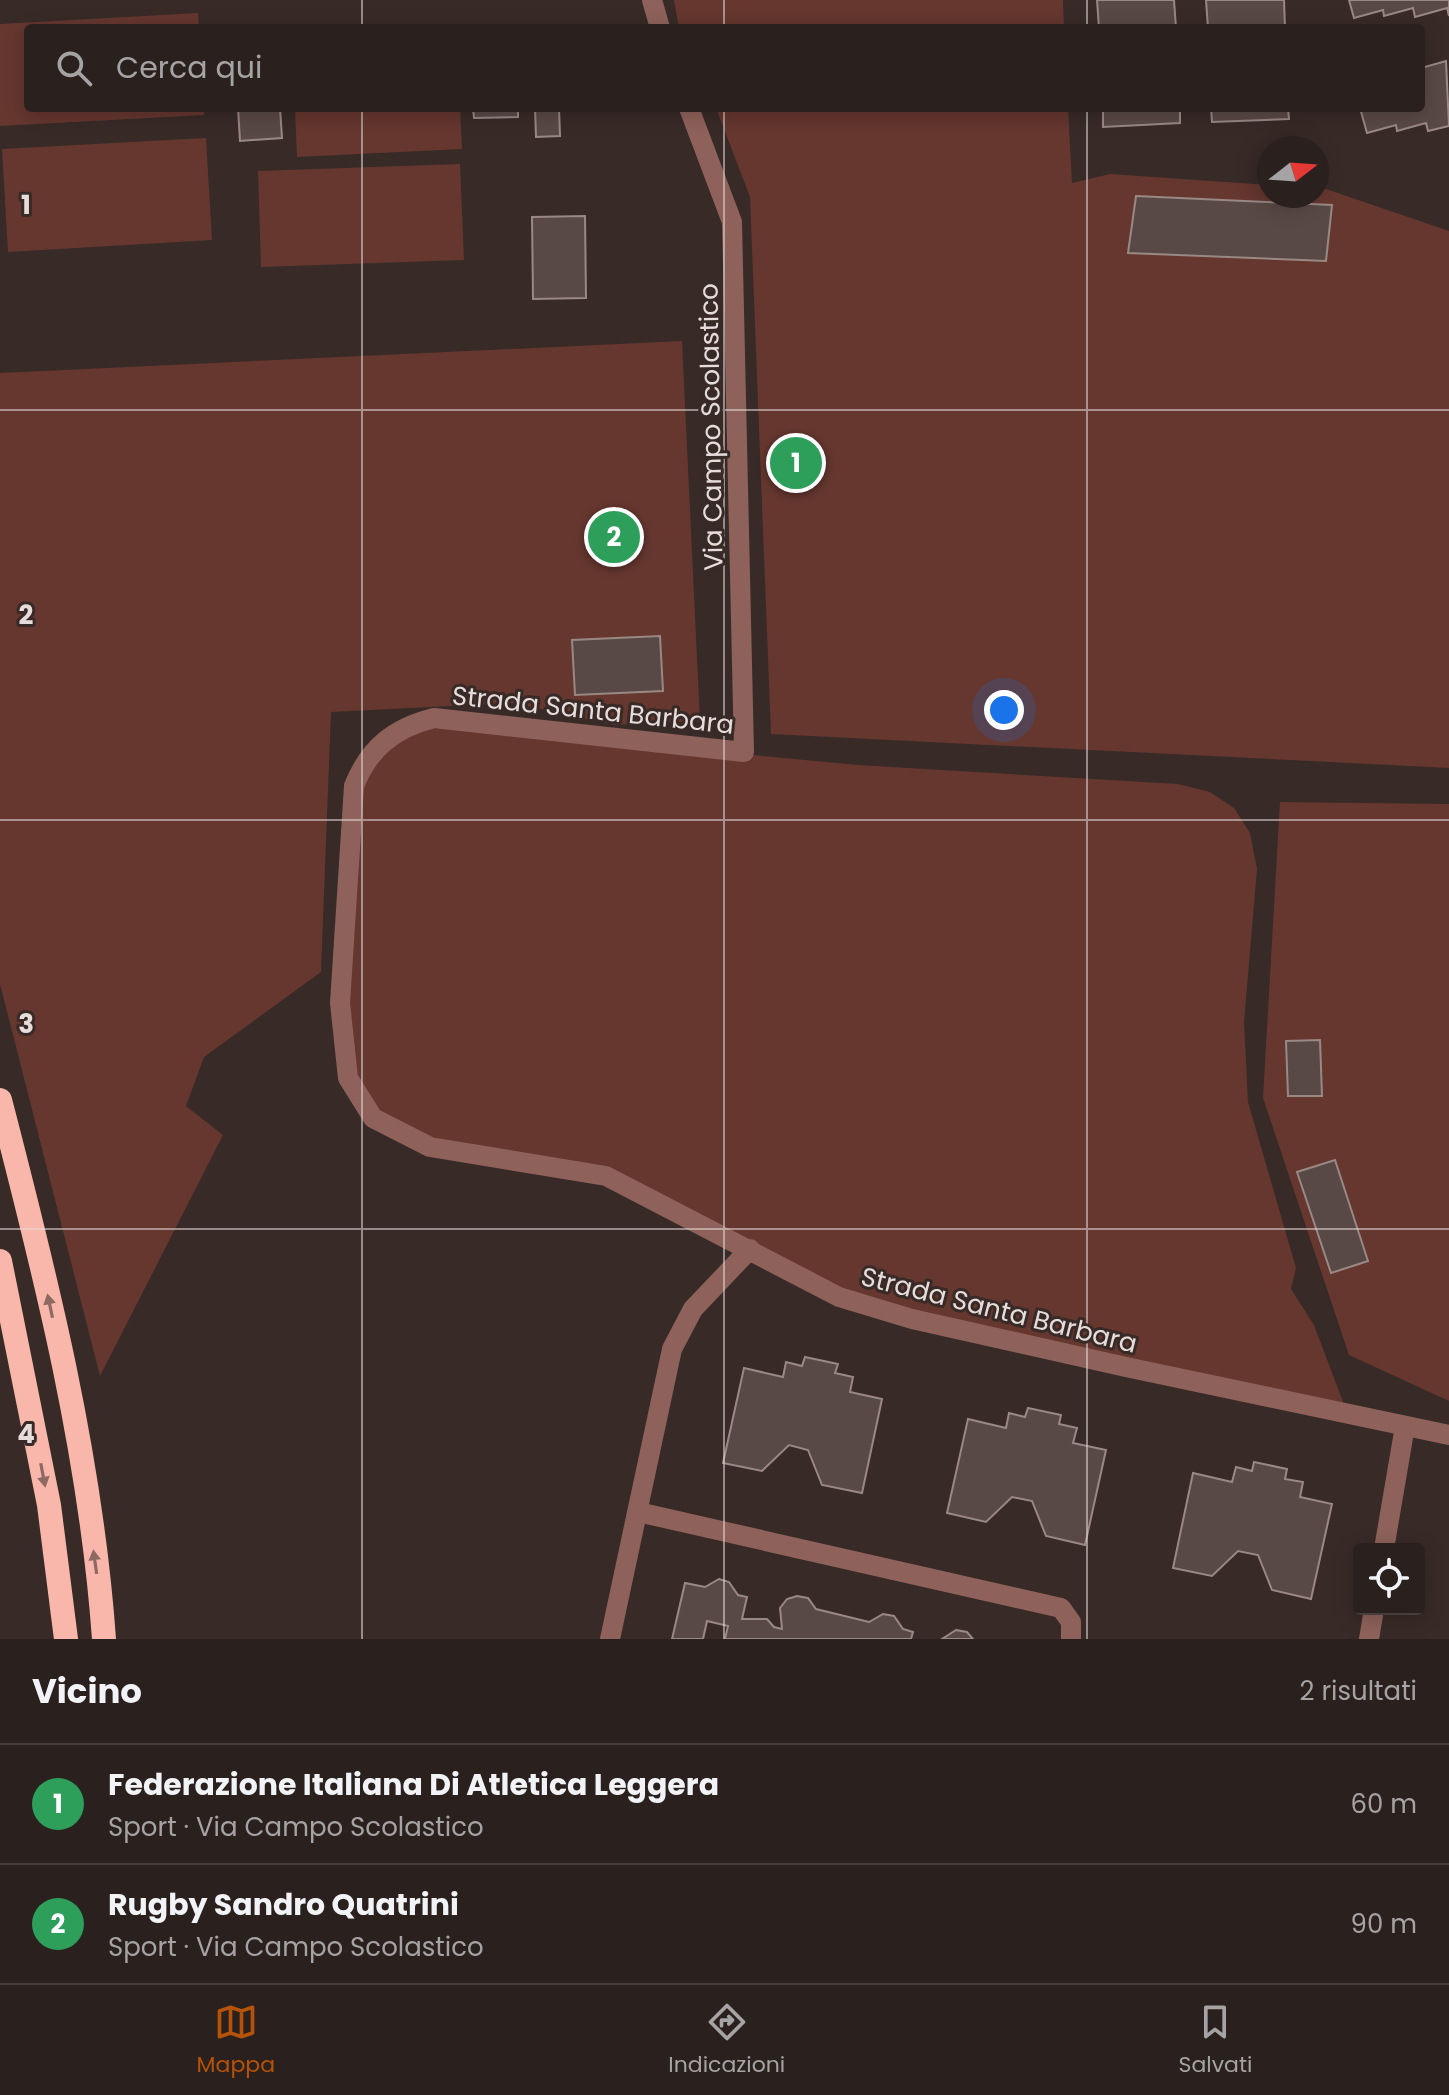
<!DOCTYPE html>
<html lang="it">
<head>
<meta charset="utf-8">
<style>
  :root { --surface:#2a201d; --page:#322826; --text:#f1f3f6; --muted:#a5a3a4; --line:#463e3b; --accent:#b45309 }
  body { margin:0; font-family:Poppins,sans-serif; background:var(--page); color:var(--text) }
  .controls { position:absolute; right:24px; bottom:24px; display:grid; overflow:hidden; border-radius:8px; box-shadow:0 4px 20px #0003 }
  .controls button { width:72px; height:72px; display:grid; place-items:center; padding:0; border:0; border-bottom:2px solid var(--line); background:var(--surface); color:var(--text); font:40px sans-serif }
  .compass { position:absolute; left:1257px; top:136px; width:72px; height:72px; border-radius:50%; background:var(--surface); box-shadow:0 4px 20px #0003; rotate:73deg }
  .you { position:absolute; left:1004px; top:710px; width:28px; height:28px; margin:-20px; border:6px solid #fff; border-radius:50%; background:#1a73e8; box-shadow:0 0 0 12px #1a73e833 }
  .badge { display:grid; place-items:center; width:52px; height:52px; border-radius:50%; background:var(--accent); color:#fff; font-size:26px; font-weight:700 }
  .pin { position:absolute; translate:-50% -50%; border:4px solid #fff; box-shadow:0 2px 8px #0006 }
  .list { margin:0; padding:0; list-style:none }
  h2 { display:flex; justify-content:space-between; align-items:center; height:104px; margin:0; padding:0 32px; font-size:34px }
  h2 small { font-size:26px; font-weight:400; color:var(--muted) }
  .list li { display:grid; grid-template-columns:52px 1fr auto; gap:24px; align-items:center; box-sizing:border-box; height:120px; padding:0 32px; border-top:2px solid var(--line) }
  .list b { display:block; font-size:30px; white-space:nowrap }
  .list p { margin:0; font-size:26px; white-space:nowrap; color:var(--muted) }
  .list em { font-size:26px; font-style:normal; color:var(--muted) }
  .icon { flex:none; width:44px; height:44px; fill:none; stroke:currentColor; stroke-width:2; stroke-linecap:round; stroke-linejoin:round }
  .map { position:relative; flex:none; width:1449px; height:1639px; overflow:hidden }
  .search { position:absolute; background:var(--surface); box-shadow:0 4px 20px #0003; left:24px; right:24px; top:24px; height:88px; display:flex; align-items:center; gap:20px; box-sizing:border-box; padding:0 28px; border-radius:8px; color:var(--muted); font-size:30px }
  .sheet { height:344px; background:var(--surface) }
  nav { display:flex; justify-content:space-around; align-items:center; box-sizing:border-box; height:112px; border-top:2px solid var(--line); background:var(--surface); font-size:22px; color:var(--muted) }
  nav a { display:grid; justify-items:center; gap:4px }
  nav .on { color:var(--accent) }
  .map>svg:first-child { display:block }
  .green { fill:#65372f }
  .building { fill:#594946; stroke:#998884; stroke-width:2 }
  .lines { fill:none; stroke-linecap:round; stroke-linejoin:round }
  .minor { stroke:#8e625a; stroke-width:20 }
  .highway { stroke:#f8b7aa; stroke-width:24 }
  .oneway { fill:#8e6962 }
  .grid { fill:none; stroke:#e6dddb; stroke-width:2; stroke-opacity:0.55 }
  .labels { text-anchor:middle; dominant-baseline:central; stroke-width:6; stroke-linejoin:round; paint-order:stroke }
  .street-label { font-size:26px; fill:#e6dddb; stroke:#382a27 }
  .grid-label { font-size:26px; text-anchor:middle; font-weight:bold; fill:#e6dddb; stroke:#382a27; stroke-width:6; stroke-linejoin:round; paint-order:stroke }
</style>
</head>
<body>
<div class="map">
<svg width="1449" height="1639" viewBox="0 0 1449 1639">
  <rect width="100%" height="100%" fill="#382a27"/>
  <g class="green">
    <path d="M674 0H1063L1064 28H679Z"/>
    <path d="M198 13 199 28H28V108H204V115L0 126V24Z"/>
    <path d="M295 108H460L462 149 297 157Z"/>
    <path d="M716 108H1068L1072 183 1110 174 1269 185V196H1317V189H1326L1449 231V768L771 734 750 197Z"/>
    <path d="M206 138 212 240 8 252 2 149Z"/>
    <path d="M460 164 464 260 261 267 258 171Z"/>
    <path d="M682 341 700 721 615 725 512 703 331 712 321 972 204 1057 186 1106 223 1135 100 1376 0 984V373Z"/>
    <path d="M414 723 858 765 1178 784 1210 792 1234 808 1250 833 1257 869 1244 1022 1248 1102 1296 1268 1291 1289 1314 1325 1348 1415 839 1297 639 1190 430 1147 373 1118 348 1078 354 786Z"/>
    <path d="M1280 802 1449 804V1401L1349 1355 1263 1098Z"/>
  </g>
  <g class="building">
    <path d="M1097 0H1174L1176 28H1099Z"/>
    <path d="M1206 0H1284L1285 28H1208Z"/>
    <path d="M1349 0H1449V16L1447 8 1415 17 1413 8 1384 16 1383 10 1354 18Z"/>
    <path d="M1446 61 1449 126 1428 131 1426 123 1397 131 1396 125 1367 133 1360 108H1421V68Z"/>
    <path d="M238 108H280L282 138 240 141Z"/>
    <path d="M473 108H518V117L474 118Z"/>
    <path d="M535 108H559L560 136 536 137Z"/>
    <path d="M1103 108H1180V123L1103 127Z"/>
    <path d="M1211 108H1288L1289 119 1212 122Z"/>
    <path d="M1136 196 1332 205 1326 261 1128 253Z"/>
    <path d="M585 216 586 298 533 299 532 217Z"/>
    <path d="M660 636 663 691 575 695 572 640Z"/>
    <path d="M1320 1040 1322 1096H1288L1286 1041Z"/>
    <path d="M1335 1160 1368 1261 1331 1273 1297 1172Z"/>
    <path d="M805 1357 838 1364 835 1373 853 1377 850 1392 882 1399 862 1493 822 1485 808 1450 789 1445 762 1471 723 1463 744 1368 783 1377 786 1362 802 1366Z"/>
    <path d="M1028 1408 1061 1415 1059 1424 1077 1428 1073 1443 1106 1450 1085 1545 1046 1536 1032 1501 1012 1497 986 1522 947 1513 968 1419 1006 1428 1009 1413 1025 1417Z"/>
    <path d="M1254 1462 1287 1469 1285 1479 1303 1482 1300 1497 1332 1504 1311 1599 1272 1590 1258 1555 1238 1551 1212 1576 1173 1568 1193 1473 1232 1482 1236 1467 1252 1471Z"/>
    <path d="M719 1579 729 1582 738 1595 747 1597 742 1619H767L774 1627 782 1629 780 1608 787 1599 797 1596 808 1598 816 1609 869 1622 883 1614 894 1616 903 1629 913 1632 911 1639H725L728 1626 707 1621 703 1639H672L685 1583 705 1587Z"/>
    <path d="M956 1630 967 1632 973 1639H942Z"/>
  </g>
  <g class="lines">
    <g class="minor">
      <path d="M652 0 660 28"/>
      <path d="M689 108 732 222 744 752 434 718C394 728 369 748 354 786L340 1003 348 1078 373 1118 430 1147 606 1176 839 1297 912 1319 1126 1367 1449 1435"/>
      <path d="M638 1512 1061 1608 1071 1622V1639"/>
      <path d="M1384 1549 1405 1426"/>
      <path d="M610 1639 672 1349 693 1309 750 1249"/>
      <path d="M1369 1639 1374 1609"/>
    </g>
    <g class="highway">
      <path d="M0 1100C46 1277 91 1456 104 1639"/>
      <path d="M0 1261 49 1505 66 1639"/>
    </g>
  </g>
  <defs><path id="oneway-solid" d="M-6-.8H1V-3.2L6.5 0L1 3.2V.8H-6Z" transform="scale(2)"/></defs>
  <g class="oneway">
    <use href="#oneway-solid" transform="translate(50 1306) rotate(-102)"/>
    <use href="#oneway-solid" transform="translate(43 1475) rotate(79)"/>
    <use href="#oneway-solid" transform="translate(95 1562) rotate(-98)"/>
  </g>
  <path class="grid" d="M362 0V28M724 0V28M1087 0V28M362 108V1639M724 108V1639M1087 108V1639M0 410H1449M0 820H1449M0 1229H1449"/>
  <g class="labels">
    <g class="street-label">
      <text transform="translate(711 427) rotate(-91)">Via Campo Scolastico</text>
      <text transform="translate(593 710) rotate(6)">Strada Santa Barbara</text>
      <text transform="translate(999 1310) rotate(14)">Strada Santa Barbara</text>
    </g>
  </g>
  <g class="grid-label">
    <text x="26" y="214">1</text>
    <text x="26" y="624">2</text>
    <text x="26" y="1033">3</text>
    <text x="26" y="1443">4</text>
  </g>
</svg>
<div class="controls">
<button><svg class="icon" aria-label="locate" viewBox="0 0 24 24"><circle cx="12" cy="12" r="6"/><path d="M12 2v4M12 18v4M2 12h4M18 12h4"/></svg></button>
</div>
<svg class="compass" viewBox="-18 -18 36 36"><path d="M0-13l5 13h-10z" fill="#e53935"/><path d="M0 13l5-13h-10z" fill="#a5a3a4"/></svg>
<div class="you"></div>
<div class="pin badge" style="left:796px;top:463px;background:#2e9e5b">1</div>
<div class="pin badge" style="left:614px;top:537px;background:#2e9e5b">2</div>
<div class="search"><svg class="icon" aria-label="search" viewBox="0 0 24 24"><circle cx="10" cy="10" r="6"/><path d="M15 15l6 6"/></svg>Cerca qui</div>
</div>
<section class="sheet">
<h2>Vicino<small>2 risultati</small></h2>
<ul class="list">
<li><span class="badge" style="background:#2e9e5b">1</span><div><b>Federazione Italiana Di Atletica Leggera</b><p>Sport · Via Campo Scolastico</p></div><em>60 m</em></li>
<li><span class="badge" style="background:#2e9e5b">2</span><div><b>Rugby Sandro Quatrini</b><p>Sport · Via Campo Scolastico</p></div><em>90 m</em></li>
</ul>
</section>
<nav>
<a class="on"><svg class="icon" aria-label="map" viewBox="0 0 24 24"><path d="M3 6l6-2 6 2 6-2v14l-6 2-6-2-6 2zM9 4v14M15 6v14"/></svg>Mappa</a>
<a><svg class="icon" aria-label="directions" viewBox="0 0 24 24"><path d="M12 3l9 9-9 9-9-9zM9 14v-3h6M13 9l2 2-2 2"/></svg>Indicazioni</a>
<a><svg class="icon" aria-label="saved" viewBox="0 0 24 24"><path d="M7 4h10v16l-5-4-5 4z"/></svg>Salvati</a>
</nav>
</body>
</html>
